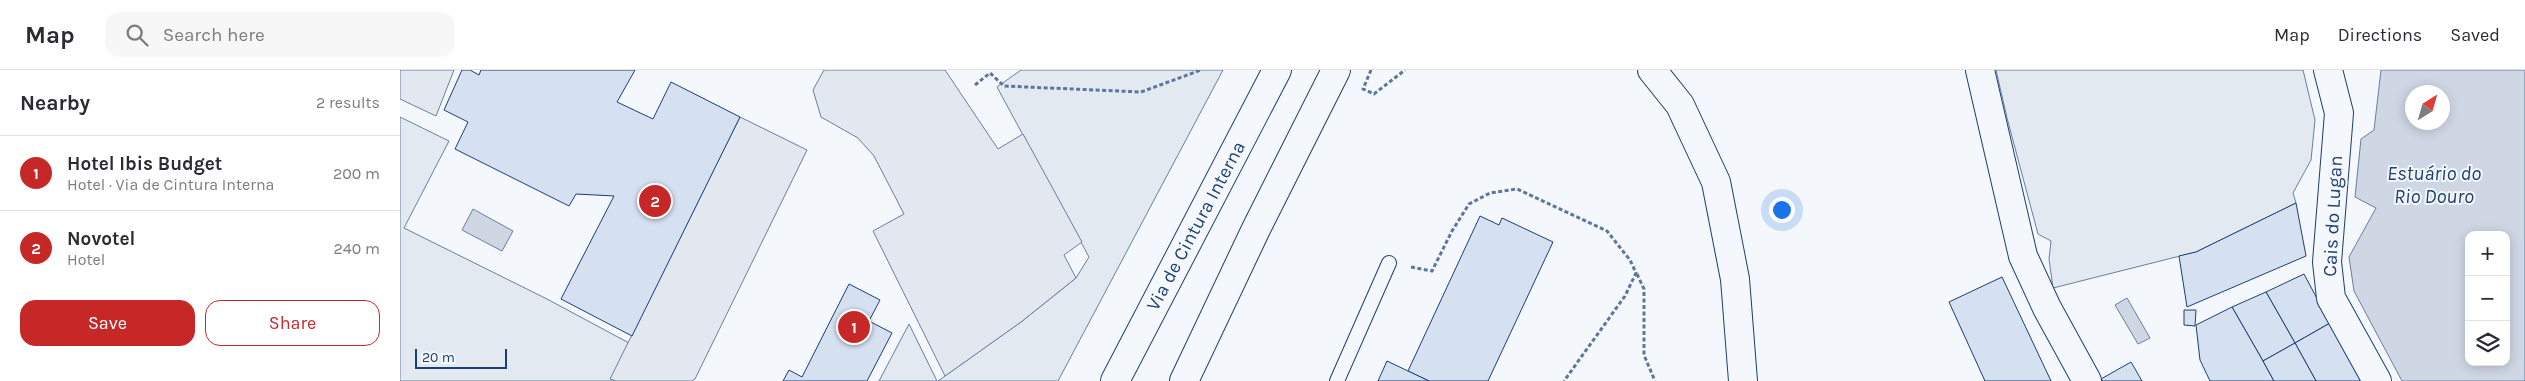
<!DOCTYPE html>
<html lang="en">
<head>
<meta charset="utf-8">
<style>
  :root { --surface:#fff; --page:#f7f7f7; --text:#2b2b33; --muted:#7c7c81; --line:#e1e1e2; --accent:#c62828 }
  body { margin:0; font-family:Karla,sans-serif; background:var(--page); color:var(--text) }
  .controls { position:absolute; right:15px; bottom:15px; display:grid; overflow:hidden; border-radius:10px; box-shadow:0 2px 12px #0003 }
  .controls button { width:45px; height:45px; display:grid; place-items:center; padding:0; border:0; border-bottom:1px solid var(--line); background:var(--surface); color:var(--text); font:25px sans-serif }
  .compass { position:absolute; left:2005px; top:15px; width:45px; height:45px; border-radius:50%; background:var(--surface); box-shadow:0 2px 12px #0003; rotate:37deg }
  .scale { position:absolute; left:15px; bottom:12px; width:92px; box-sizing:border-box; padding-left:5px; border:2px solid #1d3f73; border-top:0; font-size:14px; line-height:18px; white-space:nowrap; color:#1d3f73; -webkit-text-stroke:4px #f4f7fb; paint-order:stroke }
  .you { position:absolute; left:1381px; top:139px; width:18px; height:18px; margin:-12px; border:4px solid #fff; border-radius:50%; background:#1a73e8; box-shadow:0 0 0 8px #1a73e833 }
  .badge { display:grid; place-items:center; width:32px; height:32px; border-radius:50%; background:var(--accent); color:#fff; font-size:16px; font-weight:700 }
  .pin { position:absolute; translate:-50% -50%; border:2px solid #fff; box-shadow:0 1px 5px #0006 }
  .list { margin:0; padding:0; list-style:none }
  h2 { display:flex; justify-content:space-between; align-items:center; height:65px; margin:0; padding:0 20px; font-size:21px }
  h2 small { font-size:16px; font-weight:400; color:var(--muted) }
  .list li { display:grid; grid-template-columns:32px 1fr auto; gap:15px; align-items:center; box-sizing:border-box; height:75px; padding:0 20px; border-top:1px solid var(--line) }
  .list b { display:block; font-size:19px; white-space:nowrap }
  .list p { margin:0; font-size:16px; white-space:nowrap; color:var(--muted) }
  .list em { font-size:16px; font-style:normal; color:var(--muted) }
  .actions { display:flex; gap:10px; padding:15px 20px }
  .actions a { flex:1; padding:11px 0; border:1px solid var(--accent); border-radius:15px; text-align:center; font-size:18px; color:var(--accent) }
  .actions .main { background:var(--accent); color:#fff }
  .icon { flex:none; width:28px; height:28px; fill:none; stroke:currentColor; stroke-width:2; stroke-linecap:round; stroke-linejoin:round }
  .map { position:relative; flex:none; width:2125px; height:311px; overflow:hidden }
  header { display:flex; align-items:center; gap:30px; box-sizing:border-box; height:70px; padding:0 25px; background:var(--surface); border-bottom:1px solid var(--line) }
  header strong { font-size:24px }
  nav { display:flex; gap:28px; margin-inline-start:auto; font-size:18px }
  .search { width:350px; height:45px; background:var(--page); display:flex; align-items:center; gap:12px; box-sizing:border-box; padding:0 18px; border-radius:15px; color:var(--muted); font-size:19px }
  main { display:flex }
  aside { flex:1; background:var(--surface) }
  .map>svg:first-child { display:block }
  .green { fill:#e3e9f0; stroke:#687fa3 }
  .parking { fill:#e3e8f0; stroke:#687fa3 }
  .water { fill:#cfd7e4; stroke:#687fa3; fill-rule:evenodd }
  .building { fill:#d5e0f0; stroke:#1d3f73 }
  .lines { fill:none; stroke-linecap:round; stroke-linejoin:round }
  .service-casing { stroke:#1d3f73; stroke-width:16 }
  .tertiary-casing { stroke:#1d3f73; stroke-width:30 }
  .secondary-casing { stroke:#1d3f73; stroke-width:30 }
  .primary-casing { stroke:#1d3f73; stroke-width:30 }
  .motorway-casing { stroke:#1d3f73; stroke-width:30 }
  .path { stroke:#5e769c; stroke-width:3; stroke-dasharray:4 2.5; stroke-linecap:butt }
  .service { stroke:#f4f7fb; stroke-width:14 }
  .tertiary { stroke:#f4f7fb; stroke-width:28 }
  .secondary { stroke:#f4f7fb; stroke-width:28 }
  .primary { stroke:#f4f7fb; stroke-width:28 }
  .motorway { stroke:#f4f7fb; stroke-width:28 }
  .labels { text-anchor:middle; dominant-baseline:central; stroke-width:4; stroke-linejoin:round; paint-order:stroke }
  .street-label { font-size:19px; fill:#1d3f73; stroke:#f4f7fb }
  .water-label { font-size:20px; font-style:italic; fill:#1d3f73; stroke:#f4f7fb }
</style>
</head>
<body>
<header>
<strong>Map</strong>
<div class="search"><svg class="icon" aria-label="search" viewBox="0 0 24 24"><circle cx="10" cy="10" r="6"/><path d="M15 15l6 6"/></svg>Search here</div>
<nav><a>Map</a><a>Directions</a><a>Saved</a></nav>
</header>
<main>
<aside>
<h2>Nearby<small>2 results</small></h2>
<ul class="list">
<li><span class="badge">1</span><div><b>Hotel Ibis Budget</b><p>Hotel · Via de Cintura Interna</p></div><em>200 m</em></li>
<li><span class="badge">2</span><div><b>Novotel</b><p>Hotel</p></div><em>240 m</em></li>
</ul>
<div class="actions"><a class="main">Save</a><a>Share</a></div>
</aside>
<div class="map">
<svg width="2125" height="311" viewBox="0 0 2125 311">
  <rect width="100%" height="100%" fill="#f4f7fb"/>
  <g class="green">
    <path d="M621 0H823L658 311H538L621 252 676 208 689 187 597 17Z"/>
    <path d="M1596 0H1903L1915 50 1911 90 1893 123 1896 133 1796 182 1653 218 1649 189 1651 171 1638 164 1607 48Z"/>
    <path d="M0 47 49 71 4 158 147 229 229 273 216 311H0Z"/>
    <path d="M509 254 537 311H479Z"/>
  </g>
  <g class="parking">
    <path d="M0 0H54L36 46 0 29Z"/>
    <path d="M424 0H545L598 79 623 64 682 172 664 185 676 208 621 252 545 306 473 161 504 144 474 86 458 68 421 47 413 20Z"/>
    <path d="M340 47 407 80 295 309 292 311H216L210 309Z"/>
  </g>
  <g class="water">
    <path d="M1981 0H2125V311H2002L1954 221 1949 187 1976 138 1955 127 1961 69 1974 60ZM2012 22H2042V52H2012ZM2069 165H2106V292H2069Z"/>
    <path d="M73 139 113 161 102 181 62 160Z"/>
    <path d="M1727 228 1750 268 1738 274 1715 235Z"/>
  </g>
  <g class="building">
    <path d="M62 0H70L79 5 81 0H235L217 32 253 49 271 12 340 47 232 266 161 229 214 126 176 124 169 136 55 79 68 52 44 40Z"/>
    <path d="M1896 133 1906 186 1787 237 1779 186 1796 182Z"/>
    <path d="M1080 146 1099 155 1102 148 1153 172 1088 311H1029L1008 301Z"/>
    <path d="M1904 204 1930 253 1895 273 1866 222Z"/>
    <path d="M1602 207 1651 311H1585L1549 232Z"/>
    <path d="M449 214 480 230 469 251 492 263 467 311H383L389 300 402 307Z"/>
    <path d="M1866 222 1895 273 1863 291 1832 237Z"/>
    <path d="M1832 237 1863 291 1874 311H1810L1800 290 1796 255Z"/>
    <path d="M1784 240H1796L1795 256 1784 255Z"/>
    <path d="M1930 253 1961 311H1916L1895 273Z"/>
    <path d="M1895 273 1916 311H1874L1863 291Z"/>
    <path d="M987 291 1029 311H978Z"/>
    <path d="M1731 292 1742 311H1703L1701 309Z"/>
  </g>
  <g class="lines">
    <defs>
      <path id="service" d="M937 311 989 193"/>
      <path id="tertiary" d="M1580 0 1623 186 1647 238 1687 311"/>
      <path id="secondary" d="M1928 0 1939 43 1927 192 1931 228 1977 311"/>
      <path id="primary" d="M1252 0 1280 35 1316 112 1335 209 1343 311"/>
      <g id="motorway">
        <path d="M715 311 877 0"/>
        <path d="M784 311 856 159 936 0"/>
      </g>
    </defs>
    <use href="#service" class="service-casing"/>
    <use href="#tertiary" class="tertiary-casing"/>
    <use href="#secondary" class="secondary-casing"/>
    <use href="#primary" class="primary-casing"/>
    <use href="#motorway" class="motorway-casing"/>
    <g class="path">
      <path d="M971 0 963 19 974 24 1005 0"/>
      <path d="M575 15 590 3 604 16 741 22 801 0"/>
      <path d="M1011 197 1032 201 1052 161 1069 134 1090 123 1117 119 1207 161 1230 190 1236 203 1225 226 1164 311"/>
      <path d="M1237 204 1244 219V285L1255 311"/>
    </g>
    <use href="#service" class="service"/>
    <use href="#tertiary" class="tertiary"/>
    <use href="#secondary" class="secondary"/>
    <use href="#primary" class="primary"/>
    <use href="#motorway" class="motorway"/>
  </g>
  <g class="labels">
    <g class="street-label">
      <text transform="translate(1933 146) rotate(-87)">Cais do Lugan</text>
      <text transform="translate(796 156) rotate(-62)">Via de Cintura Interna</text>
    </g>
    <g class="water-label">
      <text x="2034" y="103">Estuário do<tspan x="2034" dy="23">Rio Douro</tspan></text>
    </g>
  </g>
</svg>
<div class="controls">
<button>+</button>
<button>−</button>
<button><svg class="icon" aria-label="layers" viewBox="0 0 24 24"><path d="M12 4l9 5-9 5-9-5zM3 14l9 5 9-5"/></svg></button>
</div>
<svg class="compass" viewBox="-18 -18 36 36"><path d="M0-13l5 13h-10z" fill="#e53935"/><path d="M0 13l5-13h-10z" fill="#7c7c81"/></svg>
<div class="scale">20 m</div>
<div class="you"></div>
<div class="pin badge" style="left:454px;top:257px">1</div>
<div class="pin badge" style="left:255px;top:131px">2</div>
</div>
</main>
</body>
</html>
